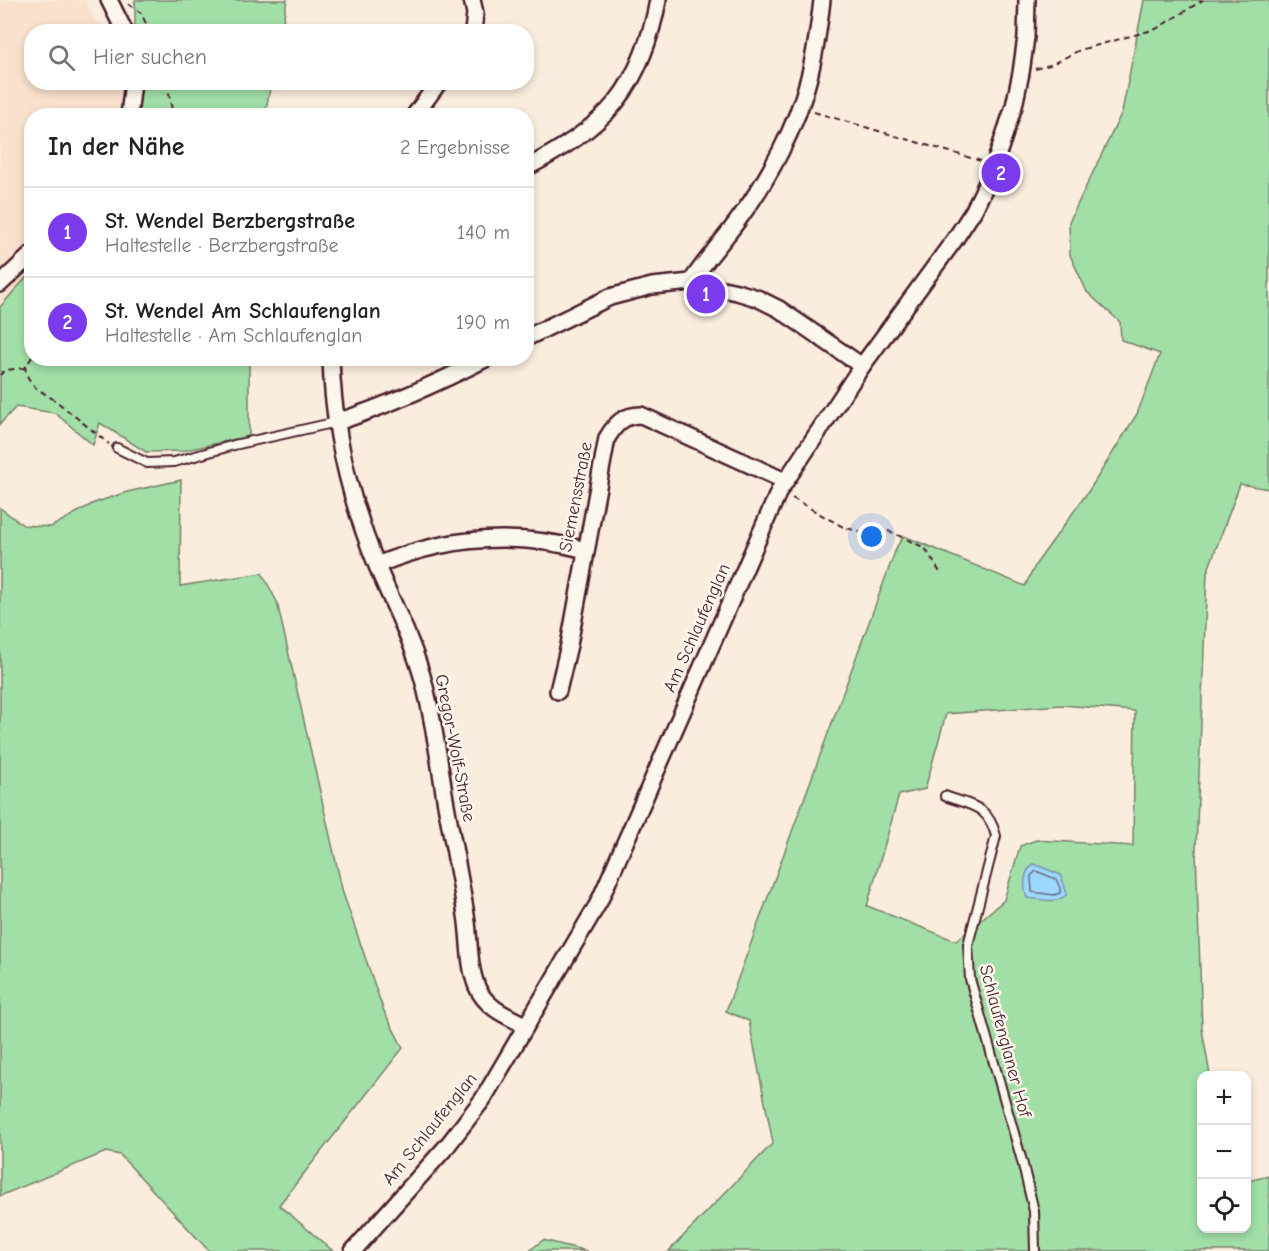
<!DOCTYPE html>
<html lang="de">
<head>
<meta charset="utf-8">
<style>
  :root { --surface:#fff; --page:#f2f2f2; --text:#202124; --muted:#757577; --line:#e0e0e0; --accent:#7c3aed }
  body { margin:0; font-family:"Comic Neue",sans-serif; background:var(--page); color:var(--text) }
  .controls { position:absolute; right:18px; bottom:18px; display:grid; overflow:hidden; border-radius:12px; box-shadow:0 3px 9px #0003 }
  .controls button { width:54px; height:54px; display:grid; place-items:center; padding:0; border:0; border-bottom:2px solid var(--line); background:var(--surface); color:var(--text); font:30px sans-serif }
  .you { position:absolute; left:872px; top:537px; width:21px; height:21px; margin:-15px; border:4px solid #fff; border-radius:50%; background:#1a73e8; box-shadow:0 0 0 9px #1a73e833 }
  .badge { display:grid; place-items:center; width:39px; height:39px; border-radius:50%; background:var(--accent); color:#fff; font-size:20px; font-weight:700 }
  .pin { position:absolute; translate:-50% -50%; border:3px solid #fff; box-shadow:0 2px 6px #0006 }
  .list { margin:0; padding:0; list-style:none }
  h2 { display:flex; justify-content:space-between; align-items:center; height:78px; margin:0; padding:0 24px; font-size:26px }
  h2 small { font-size:20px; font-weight:400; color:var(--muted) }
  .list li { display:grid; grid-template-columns:39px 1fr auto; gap:18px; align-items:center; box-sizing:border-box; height:90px; padding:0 24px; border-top:2px solid var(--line) }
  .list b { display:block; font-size:22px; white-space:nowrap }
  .list p { margin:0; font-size:20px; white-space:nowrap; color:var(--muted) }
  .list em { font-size:20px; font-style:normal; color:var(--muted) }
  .icon { flex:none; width:33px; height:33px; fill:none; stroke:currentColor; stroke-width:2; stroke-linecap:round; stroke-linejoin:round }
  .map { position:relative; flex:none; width:1269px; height:1251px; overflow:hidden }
  .search { position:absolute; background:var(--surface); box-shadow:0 3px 9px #0003; left:24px; top:24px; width:510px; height:66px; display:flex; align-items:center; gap:15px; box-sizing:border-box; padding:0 21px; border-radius:24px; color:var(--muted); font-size:22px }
  .panel { position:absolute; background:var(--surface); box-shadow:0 3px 9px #0003; left:24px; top:108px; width:510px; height:258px; border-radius:24px }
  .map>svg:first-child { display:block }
  .built { fill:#f9e1cd }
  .green { fill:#a1dfa7; stroke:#767f69; stroke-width:1.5; fill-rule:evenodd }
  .water { fill:#9dd9fe; stroke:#7c8faa; stroke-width:1.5 }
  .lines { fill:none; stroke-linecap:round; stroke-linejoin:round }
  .shore { stroke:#6b697f; stroke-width:1.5 }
  .service-casing { stroke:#4a1f2b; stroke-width:12 }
  .minor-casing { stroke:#4a1f2b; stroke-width:20 }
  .path { stroke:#4a1f2b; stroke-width:2; stroke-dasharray:6 4.5; stroke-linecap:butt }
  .service { stroke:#fbf7ec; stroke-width:8 }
  .minor { stroke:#fbf7ec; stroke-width:15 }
  .labels { text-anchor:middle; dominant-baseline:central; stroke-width:5; stroke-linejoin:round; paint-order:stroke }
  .street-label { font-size:18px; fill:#4a1f2b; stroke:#fbf7ec }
</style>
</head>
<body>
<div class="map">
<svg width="1269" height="1251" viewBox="0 0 1269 1251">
  <rect width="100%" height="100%" fill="#faedde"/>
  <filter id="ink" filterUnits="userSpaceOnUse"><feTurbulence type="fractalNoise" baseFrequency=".0167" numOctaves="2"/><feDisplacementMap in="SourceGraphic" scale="12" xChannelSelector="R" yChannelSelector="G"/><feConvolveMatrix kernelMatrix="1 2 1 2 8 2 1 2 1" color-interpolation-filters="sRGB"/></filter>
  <g filter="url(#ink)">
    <path class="built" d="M0 0H85L96 21 111 31 32 32V82L137 83 133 115 32 116 31 272 0 307Z"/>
    <g class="green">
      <path d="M135 0H287L281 32 135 31Z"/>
      <path d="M1144 0H1269V489L1240 484 1207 573 1196 850 1202 1029 1210 1075 1202 1076V1228H1246L1247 1181 1269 1176V1251H669L773 1143 749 1021 726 1011 897 546 904 536 1025 586 1036 564 1090 489 1137 414 1160 354 1121 340 1120 322 1087 292 1070 255 1069 222 1122 112ZM1062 705 1135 711 1133 846 1036 840 1020 846 1004 900 956 941 867 906 899 795 925 789 946 714Z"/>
      <path d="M137 83H271L265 115 133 116Z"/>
      <path d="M31 272 32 358 249 359V436L182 451 146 452 100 423 93 445 55 413 16 407 0 424V307Z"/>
      <path d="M181 480 180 586 262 573 277 602 343 893 383 1009 403 1048 279 1205 333 1251H209L120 1155 106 1152 0 1196V508L23 525 51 527 94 503 127 492Z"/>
      <path d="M543 1240 587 1251H529Z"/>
    </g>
    <path class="water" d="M1034 864 1061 875 1067 894C1057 905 1040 899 1027 898 1023 887 1023 871 1034 864Z"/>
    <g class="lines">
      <path class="shore" d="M1036 871 1056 879 1060 888V893L1054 895 1032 892 1031 876Z"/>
      <defs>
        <g id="service">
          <path d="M117 448 147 463 174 462 234 445 337 422"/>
          <path d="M945 796C972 806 988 805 996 836L968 945 970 979 1022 1161 1034 1211 1035 1251"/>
        </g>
        <g id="minor">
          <path d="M109 0 125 32"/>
          <path d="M472 0 475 13 473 32"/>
          <path d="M129 116 133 82"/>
          <path d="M414 116 439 82"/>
          <path d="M526 168C558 151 593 130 616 102 638 75 652 34 658 0"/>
          <path d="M691 282C706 259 725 239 741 216 768 180 797 125 808 81 815 55 819 27 822 0"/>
          <path d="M0 284 32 254"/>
          <path d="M526 338 610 297 652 286 691 282 737 292 757 298 779 309 862 366"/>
          <path d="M331 358C333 429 350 500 377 566 393 605 413 641 424 683 434 722 439 760 445 799 452 838 460 877 466 915 470 939 468 965 477 987 486 1008 507 1016 525 1025"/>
          <path d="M337 422C389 405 438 383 487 358"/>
          <path d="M377 565C446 536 514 531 586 550"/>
          <path d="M558 691 569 645 607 438C616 423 624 415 641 415L785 481"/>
          <path d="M353 1251 447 1146 483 1099 599 902 779 491 862 366 955 239 974 210 992 172 1014 106 1021 73 1026 37 1027 0"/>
        </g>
      </defs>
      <use href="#service" class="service-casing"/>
      <use href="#minor" class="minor-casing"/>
      <g class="path">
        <path d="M128 4 141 13 150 32"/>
        <path d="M1035 69 1050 65 1080 50 1156 29 1203 0"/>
        <path d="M167 82 173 116"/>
        <path d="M814 112 981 161"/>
        <path d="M32 357 25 368 28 378 36 388 56 401 109 444"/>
        <path d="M0 375 5 370 25 368"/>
        <path d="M792 498 843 527 873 535 889 531 925 548 941 574"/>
      </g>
      <use href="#service" class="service"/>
      <use href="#minor" class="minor"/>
    </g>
  </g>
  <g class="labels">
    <g class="street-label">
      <text transform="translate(576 497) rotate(-79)">Siemensstraße</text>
      <text transform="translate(697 628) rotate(-66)">Am Schlaufenglan</text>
      <text transform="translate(455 748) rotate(79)">Gregor-Wolf-Straße</text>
      <text transform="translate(1005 1041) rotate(75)">Schlaufenglaner Hof</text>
      <text transform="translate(430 1129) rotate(-51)">Am Schlaufenglan</text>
    </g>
  </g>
</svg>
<div class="controls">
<button>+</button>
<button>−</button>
<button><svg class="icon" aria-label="locate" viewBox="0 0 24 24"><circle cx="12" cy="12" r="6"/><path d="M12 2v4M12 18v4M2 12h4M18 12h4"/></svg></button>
</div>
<div class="you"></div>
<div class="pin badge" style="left:706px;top:294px">1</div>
<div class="pin badge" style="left:1001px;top:173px">2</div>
<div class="search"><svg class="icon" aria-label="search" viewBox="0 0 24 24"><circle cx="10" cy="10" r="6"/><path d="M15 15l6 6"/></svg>Hier suchen</div>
<section class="panel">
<h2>In der Nähe<small>2 Ergebnisse</small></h2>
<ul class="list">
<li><span class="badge">1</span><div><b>St. Wendel Berzbergstraße</b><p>Haltestelle · Berzbergstraße</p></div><em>140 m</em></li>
<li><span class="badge">2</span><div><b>St. Wendel Am Schlaufenglan</b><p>Haltestelle · Am Schlaufenglan</p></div><em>190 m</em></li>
</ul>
</section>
</div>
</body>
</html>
